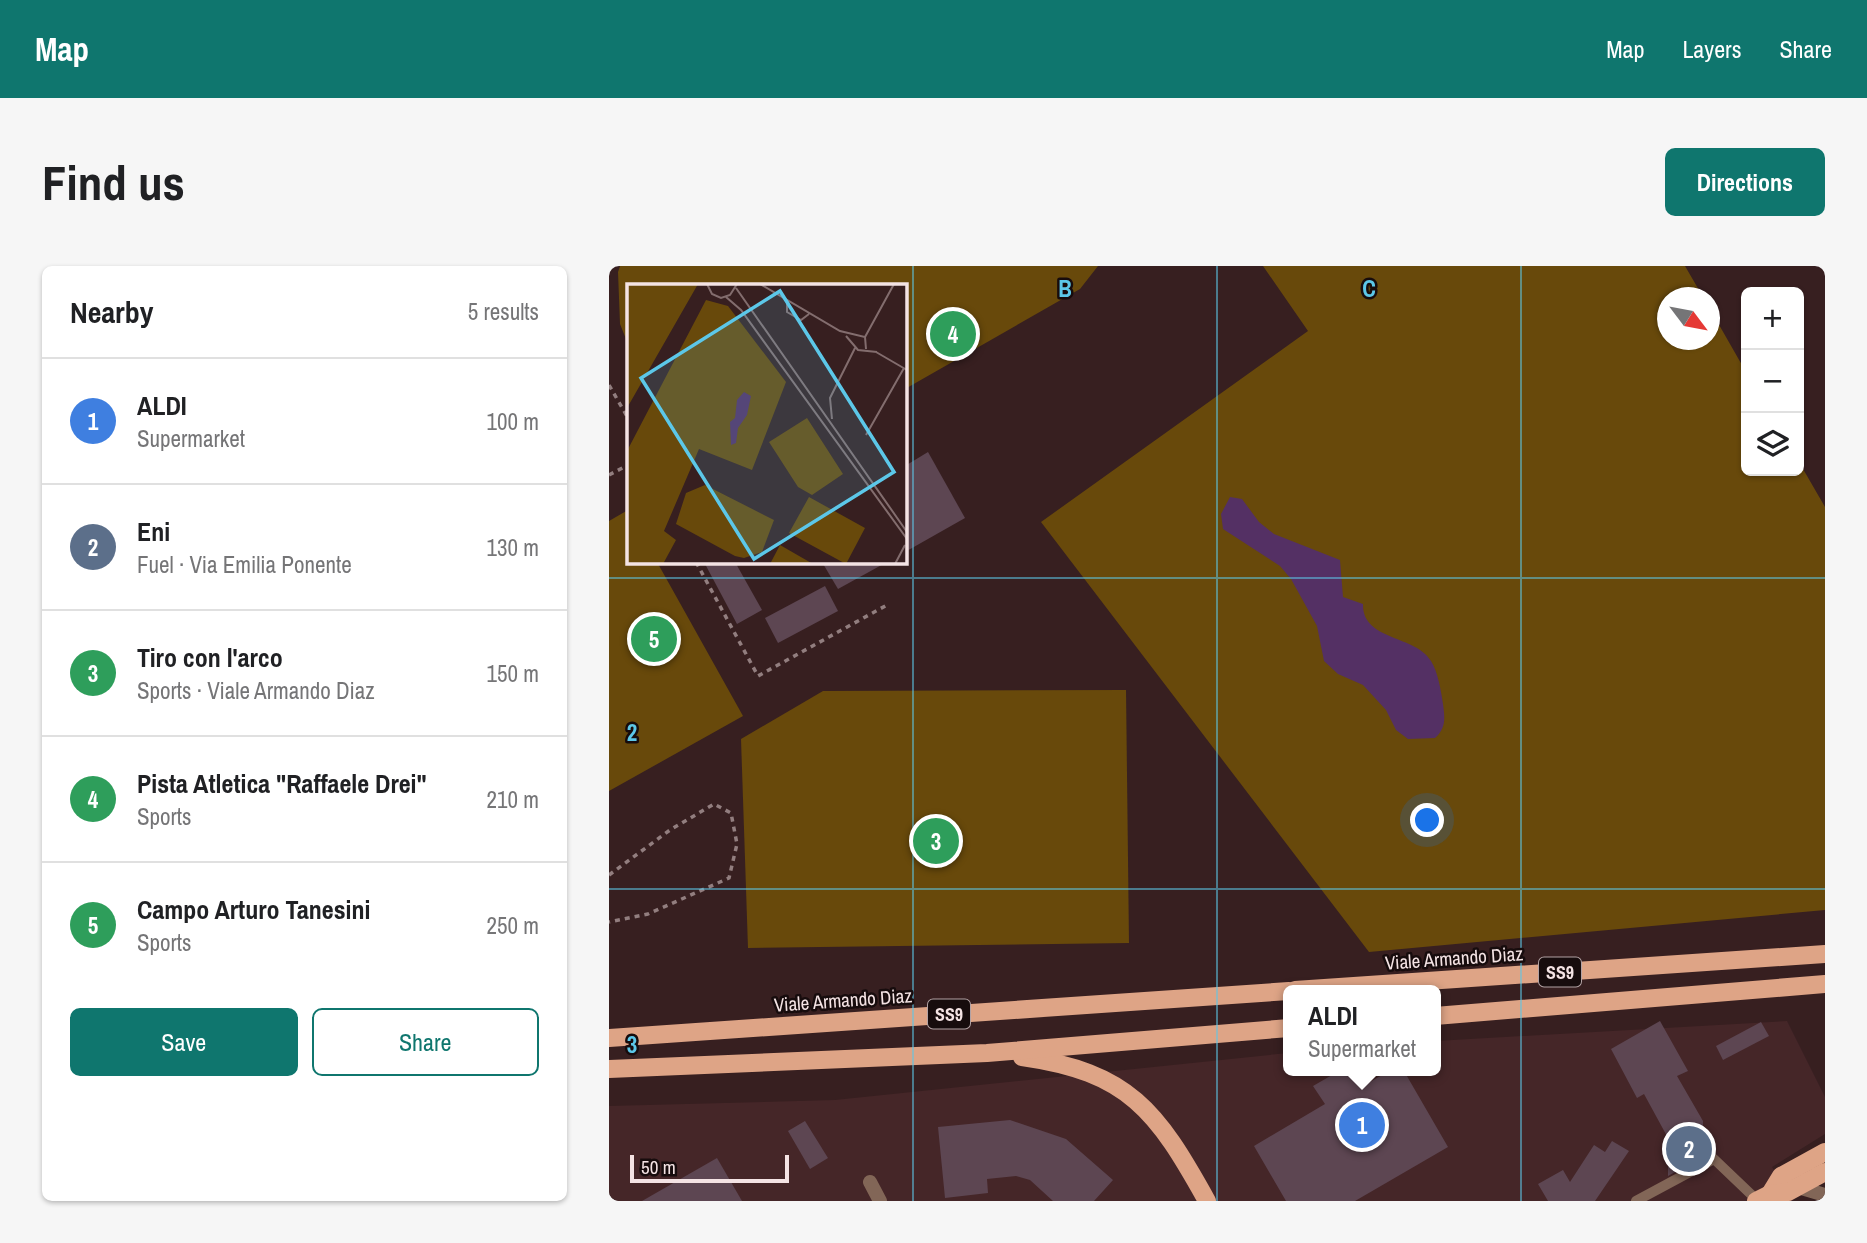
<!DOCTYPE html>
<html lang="en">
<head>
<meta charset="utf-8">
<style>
  :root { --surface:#fff; --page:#f6f6f6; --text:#202124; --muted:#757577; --line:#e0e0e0; --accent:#0f766e }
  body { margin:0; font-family:"Archivo Narrow",sans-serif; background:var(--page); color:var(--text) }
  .controls { position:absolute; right:21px; top:21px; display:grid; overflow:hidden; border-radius:10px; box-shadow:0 2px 5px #0004 }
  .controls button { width:63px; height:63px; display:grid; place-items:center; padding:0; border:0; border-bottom:2px solid var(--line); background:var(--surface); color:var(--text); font:35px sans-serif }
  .compass { position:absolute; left:1048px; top:21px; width:63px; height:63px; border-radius:50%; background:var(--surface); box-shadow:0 2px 5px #0004; rotate:122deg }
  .scale { position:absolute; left:21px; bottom:18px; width:159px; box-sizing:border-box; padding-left:7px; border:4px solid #f4e3e4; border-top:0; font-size:19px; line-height:24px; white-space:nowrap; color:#f4e3e4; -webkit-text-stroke:5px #170c0d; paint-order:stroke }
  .you { position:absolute; left:819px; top:555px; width:24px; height:24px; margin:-18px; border:5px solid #fff; border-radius:50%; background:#1a73e8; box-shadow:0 0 0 10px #1a73e833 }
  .badge { display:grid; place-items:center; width:46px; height:46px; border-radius:50%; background:var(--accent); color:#fff; font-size:23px; font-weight:700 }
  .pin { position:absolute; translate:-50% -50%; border:4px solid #fff; box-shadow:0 2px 7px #0006 }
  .popup { position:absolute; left:674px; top:719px; width:158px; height:91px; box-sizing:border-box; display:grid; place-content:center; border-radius:10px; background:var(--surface); filter:drop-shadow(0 2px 5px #0005); font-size:23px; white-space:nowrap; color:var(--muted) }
  .popup b { font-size:26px; color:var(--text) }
  .popup::after { content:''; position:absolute; left:50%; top:100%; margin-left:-14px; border:14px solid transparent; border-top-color:var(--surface) }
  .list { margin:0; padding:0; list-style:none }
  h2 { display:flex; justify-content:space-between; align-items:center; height:91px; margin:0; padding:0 28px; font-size:30px }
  h2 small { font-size:23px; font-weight:400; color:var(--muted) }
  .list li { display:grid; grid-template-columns:46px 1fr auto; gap:21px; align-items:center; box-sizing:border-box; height:126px; padding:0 28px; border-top:2px solid var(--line) }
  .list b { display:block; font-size:26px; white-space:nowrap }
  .list p { margin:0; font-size:23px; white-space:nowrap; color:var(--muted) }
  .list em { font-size:23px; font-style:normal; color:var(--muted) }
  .actions { display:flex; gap:14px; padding:21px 28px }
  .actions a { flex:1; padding:16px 0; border:2px solid var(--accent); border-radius:10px; text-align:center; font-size:24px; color:var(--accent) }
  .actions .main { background:var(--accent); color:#fff }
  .icon { flex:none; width:38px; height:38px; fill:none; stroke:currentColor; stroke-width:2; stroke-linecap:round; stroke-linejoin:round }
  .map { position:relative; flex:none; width:1216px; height:935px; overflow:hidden; border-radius:10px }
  header { display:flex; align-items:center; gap:42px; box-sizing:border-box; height:98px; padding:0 35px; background:var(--accent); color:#fff }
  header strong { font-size:33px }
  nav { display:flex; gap:38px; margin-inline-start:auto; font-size:24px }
  .intro { display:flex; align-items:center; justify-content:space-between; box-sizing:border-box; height:168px; padding:0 42px }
  h1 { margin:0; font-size:49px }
  .button { padding:18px 32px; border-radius:10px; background:var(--accent); color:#fff; font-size:24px; font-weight:700 }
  main { display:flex; gap:42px; padding:0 42px }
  aside { flex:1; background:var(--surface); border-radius:10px; box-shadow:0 2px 5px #0004 }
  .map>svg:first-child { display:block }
  .built { fill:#452628 }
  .green { fill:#68490b }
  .water { fill:#543064 }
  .building { fill:#5d4652 }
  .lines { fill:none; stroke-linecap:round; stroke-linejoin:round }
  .path { stroke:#927e7f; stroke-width:3.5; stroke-dasharray:5 5; stroke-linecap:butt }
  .lane { stroke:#826657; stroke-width:10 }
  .street { stroke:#826657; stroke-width:14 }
  .primary { stroke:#dea486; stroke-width:18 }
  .grid { fill:none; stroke:#5cc7e8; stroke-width:2; stroke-opacity:0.55 }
  .labels { text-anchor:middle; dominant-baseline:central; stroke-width:5; stroke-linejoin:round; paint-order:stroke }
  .shield { fill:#170c0d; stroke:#b2a2a4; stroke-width:2 }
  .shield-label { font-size:18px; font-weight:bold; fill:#f4e3e4 }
  .street-label { font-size:19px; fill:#f4e3e4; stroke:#170c0d }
  .inset-road { fill:none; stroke:#836d6e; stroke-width:2 }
  .view { fill:#5cc7e8; fill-opacity:0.15; stroke:#5cc7e8; stroke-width:3.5 }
  .inset-edge { fill:none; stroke:#f4e3e4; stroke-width:3.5 }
  .grid-label { font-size:23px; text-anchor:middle; font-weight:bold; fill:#5cc7e8; stroke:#170c0d; stroke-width:5; stroke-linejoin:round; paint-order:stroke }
</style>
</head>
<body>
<header>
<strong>Map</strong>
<nav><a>Map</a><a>Layers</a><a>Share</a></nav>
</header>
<div class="intro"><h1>Find us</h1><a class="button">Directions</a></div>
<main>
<aside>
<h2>Nearby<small>5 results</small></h2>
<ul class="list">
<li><span class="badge" style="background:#3f7fe0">1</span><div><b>ALDI</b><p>Supermarket</p></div><em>100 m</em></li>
<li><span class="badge" style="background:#5c6f8a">2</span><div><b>Eni</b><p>Fuel · Via Emilia Ponente</p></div><em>130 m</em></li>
<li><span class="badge" style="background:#2e9e5b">3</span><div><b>Tiro con l'arco</b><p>Sports · Viale Armando Diaz</p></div><em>150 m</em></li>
<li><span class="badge" style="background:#2e9e5b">4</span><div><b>Pista Atletica &quot;Raffaele Drei&quot;</b><p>Sports</p></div><em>210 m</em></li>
<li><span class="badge" style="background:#2e9e5b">5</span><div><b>Campo Arturo Tanesini</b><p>Sports</p></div><em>250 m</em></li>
</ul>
<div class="actions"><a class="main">Save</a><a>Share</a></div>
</aside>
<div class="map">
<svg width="1216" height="935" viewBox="0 0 1216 935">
  <rect width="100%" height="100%" fill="#371f20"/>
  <path class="built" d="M1178 755 1216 831V868L1163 901 1184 935H0V840L226 834 679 787 680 805H826L827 775Z"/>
  <g class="green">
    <path d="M11 0H489L471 23 296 123V19H19V78L11 58 9 6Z"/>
    <path d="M654 0H1076L1094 31 1058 32V74H1100L1101 43 1137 106V205H1190V196L1216 241V644L760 686 432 256 699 65Z"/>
    <path d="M19 244V296H48L134 450 0 525V255Z"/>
    <path d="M517 424 520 677 139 682 132 473 214 425Z"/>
  </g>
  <path class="water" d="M621 231 633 233 650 256 665 268 731 294 734 331 754 338C753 375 807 369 822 395 829 406 832 425 834 438 836 453 837 462 826 472L799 473 787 464 777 444 754 419 729 408 715 395 708 360 682 313 671 300 614 263 612 248Z"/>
  <g class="building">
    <path d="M319 186 356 252 296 286V200Z"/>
    <path d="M95 296H126L153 344 128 358Z"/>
    <path d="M213 296H278L229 323Z"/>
    <path d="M216 320 229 345 169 377 156 352Z"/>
    <path d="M1051 755 1079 805 1068 810 1094 855 1093 891 1059 910V872L1035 828 1028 832 1002 783Z"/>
    <path d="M1152 756 1160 770 1114 794 1107 780Z"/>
    <path d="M730 805H746L754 820 780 805H795L839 881 746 935H677L645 880 716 838 704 820Z"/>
    <path d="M401 854 457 873 504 914 485 935H444L421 914 407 910 378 913 379 927 336 932 329 861Z"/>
    <path d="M196 855 219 892 201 903 179 865Z"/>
    <path d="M1003 875 1020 885 986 935H939L929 918 954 904 961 916 985 879 996 886Z"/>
    <path d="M108 892 133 935H33Z"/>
  </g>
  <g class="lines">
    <g class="path">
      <path d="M0 119 19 152"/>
      <path d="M0 209 19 199"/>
      <path d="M87 296 149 410 278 339"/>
      <path d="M0 609 61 564 105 538 122 547 128 578 120 612 39 648 0 656"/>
    </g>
    <path class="lane" d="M1027 935 1105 893 1148 934"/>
    <g class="street">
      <path d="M261 916 271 935"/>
      <path d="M1189 921 1216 929"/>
    </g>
    <g class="primary">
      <path d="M686 724 1216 688"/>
      <path d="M826 750 1216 718"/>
      <path d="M0 772 680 725"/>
      <path d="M413 791C520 806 548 845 598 935"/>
      <path d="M0 803 378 787 680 762"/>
      <path d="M1161 928 1172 910 1216 886"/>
      <path d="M1147 935 1161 928 1179 926 1216 906"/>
    </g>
  </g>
  <path class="grid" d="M304 0V935M608 0V935M912 0V935M0 312H1216M0 623H1216"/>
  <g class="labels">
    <g class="shield">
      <rect x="930" y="691.5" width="42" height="29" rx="5"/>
      <rect x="319" y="733.5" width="42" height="29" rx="5"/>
    </g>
    <g class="shield-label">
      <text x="951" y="706">SS9</text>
      <text x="340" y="748">SS9</text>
    </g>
    <g class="street-label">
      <text transform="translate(845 692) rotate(-4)">Viale Armando Diaz</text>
      <text transform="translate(234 734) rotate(-4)">Viale Armando Diaz</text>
    </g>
  </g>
  <g transform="translate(18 18)">
    <rect width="280" height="280" fill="#371f20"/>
    <path d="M0 0H71L0 124ZM79 16 101 22 159 98 125 186 72 165 37 247 49 256 36 280H0V167ZM180 134 216 190 185 211 171 203 142 158ZM78 201 147 236 135 268 117 274 108 272 49 240 59 209ZM182 213 238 244 219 280 162 249ZM153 261 186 280H143Z" fill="#68490b"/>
    <path d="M117 108 124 112 120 131 111 144 109 159 104 161 103 138 108 134 110 116Z" fill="#543064"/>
    <path class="inset-road" d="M80 0 85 10 94 14 103 11 110 0M133 0 213 47 238 53 239 65M109 4 280 248M99 13 114 26 280 255M160 17V28L174 36 182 30M219 52 231 66 250 68M238 53 267 0M249 68 280 86M205 135 203 114 228 64M239 151 277 84M268 280 278 261"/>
    <path class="view" d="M153 7 267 188 127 275 14 94Z"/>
    <rect width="280" height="280" class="inset-edge"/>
  </g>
  <g class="grid-label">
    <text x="456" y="31">B</text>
    <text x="760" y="31">C</text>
    <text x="23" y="475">2</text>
    <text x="23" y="787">3</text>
  </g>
</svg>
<div class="controls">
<button>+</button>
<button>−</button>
<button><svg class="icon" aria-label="layers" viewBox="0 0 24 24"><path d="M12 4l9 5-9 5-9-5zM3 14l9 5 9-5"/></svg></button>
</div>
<svg class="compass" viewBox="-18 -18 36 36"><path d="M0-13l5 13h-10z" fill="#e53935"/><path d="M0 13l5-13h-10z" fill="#757577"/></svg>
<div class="scale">50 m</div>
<div class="you"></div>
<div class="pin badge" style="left:753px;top:859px;background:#3f7fe0">1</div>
<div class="popup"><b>ALDI</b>Supermarket</div>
<div class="pin badge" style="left:1080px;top:883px;background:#5c6f8a">2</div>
<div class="pin badge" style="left:327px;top:575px;background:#2e9e5b">3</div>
<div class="pin badge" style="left:344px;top:68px;background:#2e9e5b">4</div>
<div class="pin badge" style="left:45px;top:373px;background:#2e9e5b">5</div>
</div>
</main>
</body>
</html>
